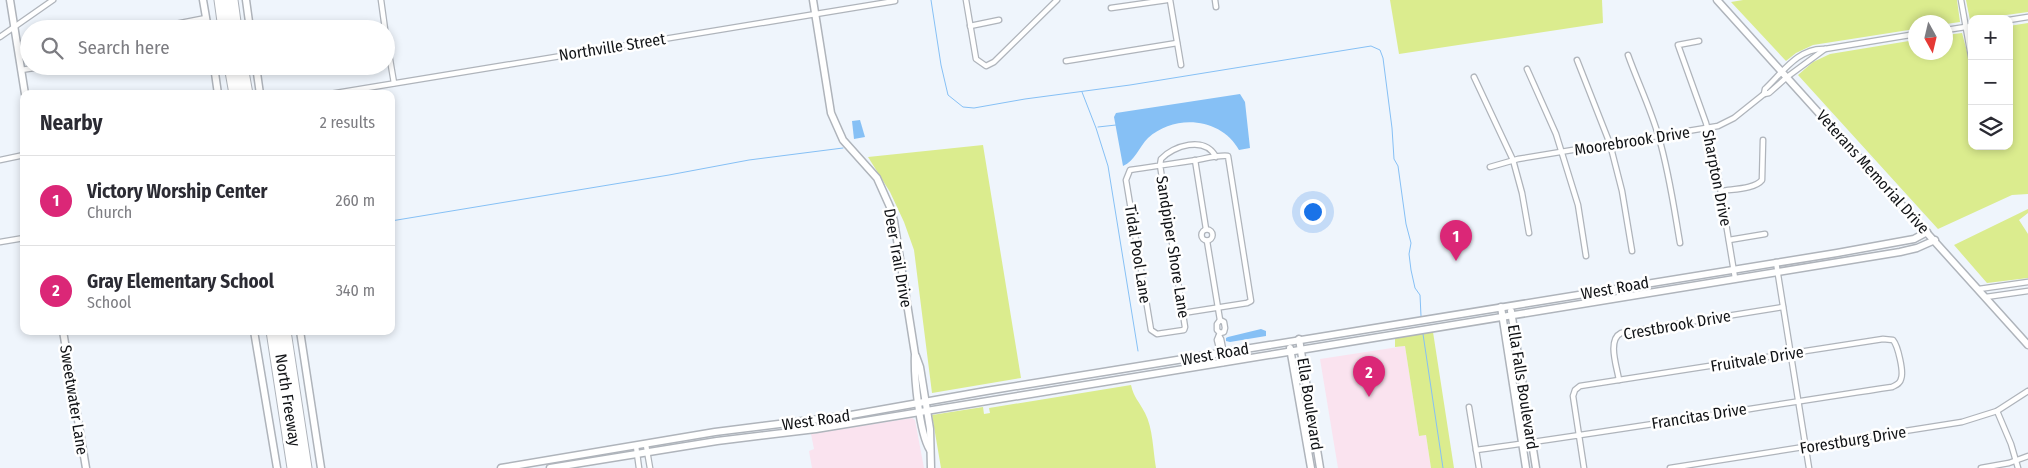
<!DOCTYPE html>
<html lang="en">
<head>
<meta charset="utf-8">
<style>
  :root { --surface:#fff; --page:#f2f2f3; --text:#2b2b33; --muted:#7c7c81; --line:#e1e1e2; --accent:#db2777 }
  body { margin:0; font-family:"Fira Sans Condensed",sans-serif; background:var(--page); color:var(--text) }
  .controls { position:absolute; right:15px; top:15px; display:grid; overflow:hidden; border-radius:10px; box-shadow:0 2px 8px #0003 }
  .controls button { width:45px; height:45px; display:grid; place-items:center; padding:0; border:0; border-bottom:1px solid var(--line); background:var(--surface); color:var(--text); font:25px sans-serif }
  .compass { position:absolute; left:1908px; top:15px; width:45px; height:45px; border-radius:50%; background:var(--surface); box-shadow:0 2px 8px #0003; rotate:172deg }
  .you { position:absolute; left:1312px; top:211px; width:18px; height:18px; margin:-12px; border:4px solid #fff; border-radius:50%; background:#1a73e8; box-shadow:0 0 0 8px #1a73e833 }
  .badge { display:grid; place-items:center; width:32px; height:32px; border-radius:50%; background:var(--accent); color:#fff; font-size:16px; font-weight:700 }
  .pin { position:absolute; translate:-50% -41px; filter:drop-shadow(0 1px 2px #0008) }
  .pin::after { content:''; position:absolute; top:26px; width:18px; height:15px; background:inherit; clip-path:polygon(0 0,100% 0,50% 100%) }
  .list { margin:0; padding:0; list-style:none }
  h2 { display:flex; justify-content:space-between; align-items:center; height:65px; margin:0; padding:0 20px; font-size:21px }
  h2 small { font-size:16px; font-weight:400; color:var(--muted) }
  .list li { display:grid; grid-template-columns:32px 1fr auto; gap:15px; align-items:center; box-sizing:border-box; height:90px; padding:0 20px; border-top:1px solid var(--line) }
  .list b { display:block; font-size:19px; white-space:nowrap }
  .list p { margin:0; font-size:16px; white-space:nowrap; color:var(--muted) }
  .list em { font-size:16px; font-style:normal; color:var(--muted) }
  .icon { flex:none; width:28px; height:28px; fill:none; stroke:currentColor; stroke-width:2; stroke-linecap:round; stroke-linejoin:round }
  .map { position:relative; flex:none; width:2028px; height:468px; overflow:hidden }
  .search { position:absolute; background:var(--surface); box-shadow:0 2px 8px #0003; left:20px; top:20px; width:375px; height:55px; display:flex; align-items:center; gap:12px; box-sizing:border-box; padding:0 18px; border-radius:28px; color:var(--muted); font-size:19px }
  .panel { position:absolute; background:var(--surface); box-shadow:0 2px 8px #0003; left:20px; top:90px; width:375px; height:245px; border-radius:10px }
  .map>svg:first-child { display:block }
  .education { fill:#fae3ef }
  .green { fill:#dbec8e }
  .water { fill:#86c0f5 }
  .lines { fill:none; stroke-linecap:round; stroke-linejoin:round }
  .stream { stroke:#86c0f5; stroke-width:1 }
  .street-casing { stroke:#afb4bb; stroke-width:7 }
  .secondary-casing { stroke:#afb4bb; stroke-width:9 }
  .highway-casing { stroke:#afb4bb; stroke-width:11 }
  .street { stroke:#fff; stroke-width:4.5 }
  .secondary { stroke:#fff; stroke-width:6 }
  .highway { stroke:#fff; stroke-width:9 }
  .labels { text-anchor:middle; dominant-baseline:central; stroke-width:5; stroke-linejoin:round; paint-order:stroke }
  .street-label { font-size:16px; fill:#111316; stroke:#fff }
</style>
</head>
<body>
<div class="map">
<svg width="2028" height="468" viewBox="0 0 2028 468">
  <rect width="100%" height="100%" fill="#eff5fc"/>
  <g class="education">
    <path d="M1405 346 1419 436 1426 435 1431 468H1338L1320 359Z"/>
    <path d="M912 418 915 420 924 468H812L809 451 814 449 811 434Z"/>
  </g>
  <g class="green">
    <path d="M1390 0H1602L1603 23 1399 54Z"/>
    <path d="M1743 0H1957L1960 22 1946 24V22H1916L1915 29 1813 45 1796 53 1786 61 1731 2Z"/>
    <path d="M1966 0H2028V12L1970 20Z"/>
    <path d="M2028 23V194L2012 195 1938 229 1798 75 1813 62 1830 54 1915 40 1916 52H1946V35L1962 33 1972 70V146H2009V26Z"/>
    <path d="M983 145 1021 378 932 393 914 250 904 222 890 192 868 157Z"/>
    <path d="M2028 209V213L2019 220 2028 234V278L1987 283 1954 245Z"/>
    <path d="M1433 332 1454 468H1431L1426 435 1419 436 1405 346 1395 347V338Z"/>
    <path d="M1131 385C1134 398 1139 401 1145 413 1153 428 1153 451 1156 468H941L932 415 983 407 984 414 990 413 989 408Z"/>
  </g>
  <g class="water">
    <path d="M1240 94 1245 102 1250 148 1239 150C1222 118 1175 113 1148 138 1139 147 1135 161 1123 166L1114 117 1116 113Z"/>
    <path d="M860 120 865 137 854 139 852 121Z"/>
    <path d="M1261 329 1266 331V336L1230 342 1226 341V338L1228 337Z"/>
  </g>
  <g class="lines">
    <g class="stream">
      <path d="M931 0 941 65 948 95 963 107 974 108 1025 99 1130 85 1371 46 1380 50 1383 58 1392 128 1394 159 1398 166 1406 224 1411 243 1409 254 1411 270 1415 288 1420 295 1421 316"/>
      <path d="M1082 92 1096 128 1108 166 1138 351"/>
      <path d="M1098 127 1116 125"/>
      <path d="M391 221 669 175 749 160 843 148"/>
      <path d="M1423 334 1443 468"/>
    </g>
    <defs>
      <g id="street">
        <path d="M381 0 385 29"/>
        <path d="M966 0 976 59 986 66 994 62 1057 0"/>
        <path d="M1170 0 1181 65"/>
        <path d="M1215 0 1216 7"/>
        <path d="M1961 0 1972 62"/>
        <path d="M1111 8 1167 0"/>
        <path d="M2009 20 2028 17"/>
        <path d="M970 26 999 20"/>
        <path d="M150 29 206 18"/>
        <path d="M1946 30 1972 26"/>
        <path d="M386 36 394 83"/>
        <path d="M0 37 53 0"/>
        <path d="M1699 41 1678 45 1706 123 1716 163 1735 278"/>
        <path d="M1628 55C1638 83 1651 109 1659 138 1669 172 1674 208 1680 243"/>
        <path d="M1577 60 1610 144 1622 191 1632 251"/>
        <path d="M1066 61 1177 43"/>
        <path d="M1527 69 1556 134 1578 205 1586 256"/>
        <path d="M21 70 47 66"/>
        <path d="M1474 77 1513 160 1522 193 1529 233"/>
        <path d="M330 94 895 1"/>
        <path d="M1764 94 1765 89C1782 73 1799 47 1825 49L1916 34"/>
        <path d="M0 160 24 155"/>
        <path d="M1195 160 1206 229"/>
        <path d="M1490 167 1518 159 1718 126 1734 118 1764 94 1769 93 1787 77 1825 49"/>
        <path d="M1722 191C1733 189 1755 189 1762 180L1763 140"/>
        <circle cx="1207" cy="235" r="5.5"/>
        <path d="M1729 240 1765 234"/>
        <path d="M1207 241 1220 320 1217 324V330L1220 333"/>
        <path d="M0 242 24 238"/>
        <path d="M1776 262 1809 468"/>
        <path d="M1979 289 2028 282"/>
        <path d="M1986 297 2028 291"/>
        <path d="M1183 313 1247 303 1251 301 1228 156C1219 155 1207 158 1197 160 1174 163 1152 167 1130 170L1126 180 1151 330 1157 334 1184 330 1185 327 1160 165 1161 159C1173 146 1205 135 1216 157"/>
        <path d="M1220 320 1224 322 1225 328 1224 332 1220 333 1217 340 1223 363"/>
        <path d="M1219 336 1221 339 1223 349 1221 352"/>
        <path d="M1619 380C1617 367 1607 340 1621 333L1783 307"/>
        <path d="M1469 407 1479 468"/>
        <path d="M1997 411 2011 444 2018 468"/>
        <path d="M646 445 650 468"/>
        <path d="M636 446 639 468"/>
        <path d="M1476 450C1615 431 1753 408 1892 387 1896 385 1900 384 1901 379 1904 372 1898 346 1893 340L1883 339 1580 386 1575 390 1573 396 1584 468"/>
        <path d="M1670 468 1962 422 1997 411 2028 391"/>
        <path d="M1981 468 2009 463 2028 456"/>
      </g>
      <g id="secondary">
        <path d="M10 0 25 94"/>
        <path d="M203 0 208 29"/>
        <path d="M246 0 250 29"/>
        <path d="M813 0 831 113 843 140 877 178 890 207 894 221 915 354C914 376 919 432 930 450"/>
        <path d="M1717 0 2028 345"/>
        <path d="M214 66 218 94"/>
        <path d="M256 66 260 94"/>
        <path d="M1501 307 1526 468"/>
        <path d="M1511 311 1536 468"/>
        <path d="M63 331 86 468"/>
        <path d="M254 331 277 468"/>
        <path d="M300 331 321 468"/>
        <path d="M1299 339 1320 468"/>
        <path d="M1290 348 1311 468"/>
        <path d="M916 356 920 367 930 429 931 468"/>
        <path d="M501 468 715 432 851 415 986 391 1837 253 1914 239 1927 232"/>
        <path d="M550 468 717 441 816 429 1900 252 1917 248 1935 240"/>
      </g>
      <g id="highway">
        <path d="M219 0 223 29"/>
        <path d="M226 0 230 29"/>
        <path d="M233 0 237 29"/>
        <path d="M229 66 234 94"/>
        <path d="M236 66 240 94"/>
        <path d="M243 66 248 94"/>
        <path d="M271 331 292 468"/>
        <path d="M278 331 299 468"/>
        <path d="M286 331 307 468"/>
      </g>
    </defs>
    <use href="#street" class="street-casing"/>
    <use href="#secondary" class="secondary-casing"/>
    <use href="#highway" class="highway-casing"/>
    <use href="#street" class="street"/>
    <use href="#secondary" class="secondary"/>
    <use href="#highway" class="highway"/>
  </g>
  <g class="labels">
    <g class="street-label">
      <text transform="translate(612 47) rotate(-9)">Northville Street</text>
      <text transform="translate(1632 141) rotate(-9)">Moorebrook Drive</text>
      <text transform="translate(1873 172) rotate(48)">Veterans Memorial Drive</text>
      <text transform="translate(1717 178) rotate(79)">Sharpton Drive</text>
      <text transform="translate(1173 247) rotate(81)">Sandpiper Shore Lane</text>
      <text transform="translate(1138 254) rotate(81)">Tidal Pool Lane</text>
      <text transform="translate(898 258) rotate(80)">Deer Trail Drive</text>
      <text transform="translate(1615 288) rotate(-10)">West Road</text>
      <text transform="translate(1677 325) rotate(-10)">Crestbrook Drive</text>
      <text transform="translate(1215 354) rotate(-10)">West Road</text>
      <text transform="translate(1757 359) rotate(-9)">Fruitvale Drive</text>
      <text transform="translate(1523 387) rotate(81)">Ella Falls Boulevard</text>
      <text transform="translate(74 400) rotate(81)">Sweetwater Lane</text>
      <text transform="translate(288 400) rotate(81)">North Freeway</text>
      <text transform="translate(1310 404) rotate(81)">Ella Boulevard</text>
      <text transform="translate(1699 416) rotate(-9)">Francitas Drive</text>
      <text transform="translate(816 420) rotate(-8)">West Road</text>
      <text transform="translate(1853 440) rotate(-9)">Forestburg Drive</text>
    </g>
  </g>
</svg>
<div class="controls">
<button>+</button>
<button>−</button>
<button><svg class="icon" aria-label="layers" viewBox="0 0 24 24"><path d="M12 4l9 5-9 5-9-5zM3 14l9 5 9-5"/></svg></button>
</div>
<svg class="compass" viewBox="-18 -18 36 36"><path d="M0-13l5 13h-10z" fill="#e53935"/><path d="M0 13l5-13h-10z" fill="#7c7c81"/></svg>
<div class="you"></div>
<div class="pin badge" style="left:1456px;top:261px">1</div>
<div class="pin badge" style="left:1369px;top:397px">2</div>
<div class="search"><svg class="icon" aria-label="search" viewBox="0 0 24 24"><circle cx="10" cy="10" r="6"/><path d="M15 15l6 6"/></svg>Search here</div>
<section class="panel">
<h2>Nearby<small>2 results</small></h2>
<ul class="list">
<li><span class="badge">1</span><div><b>Victory Worship Center</b><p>Church</p></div><em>260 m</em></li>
<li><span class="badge">2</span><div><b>Gray Elementary School</b><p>School</p></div><em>340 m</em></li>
</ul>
</section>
</div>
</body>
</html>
